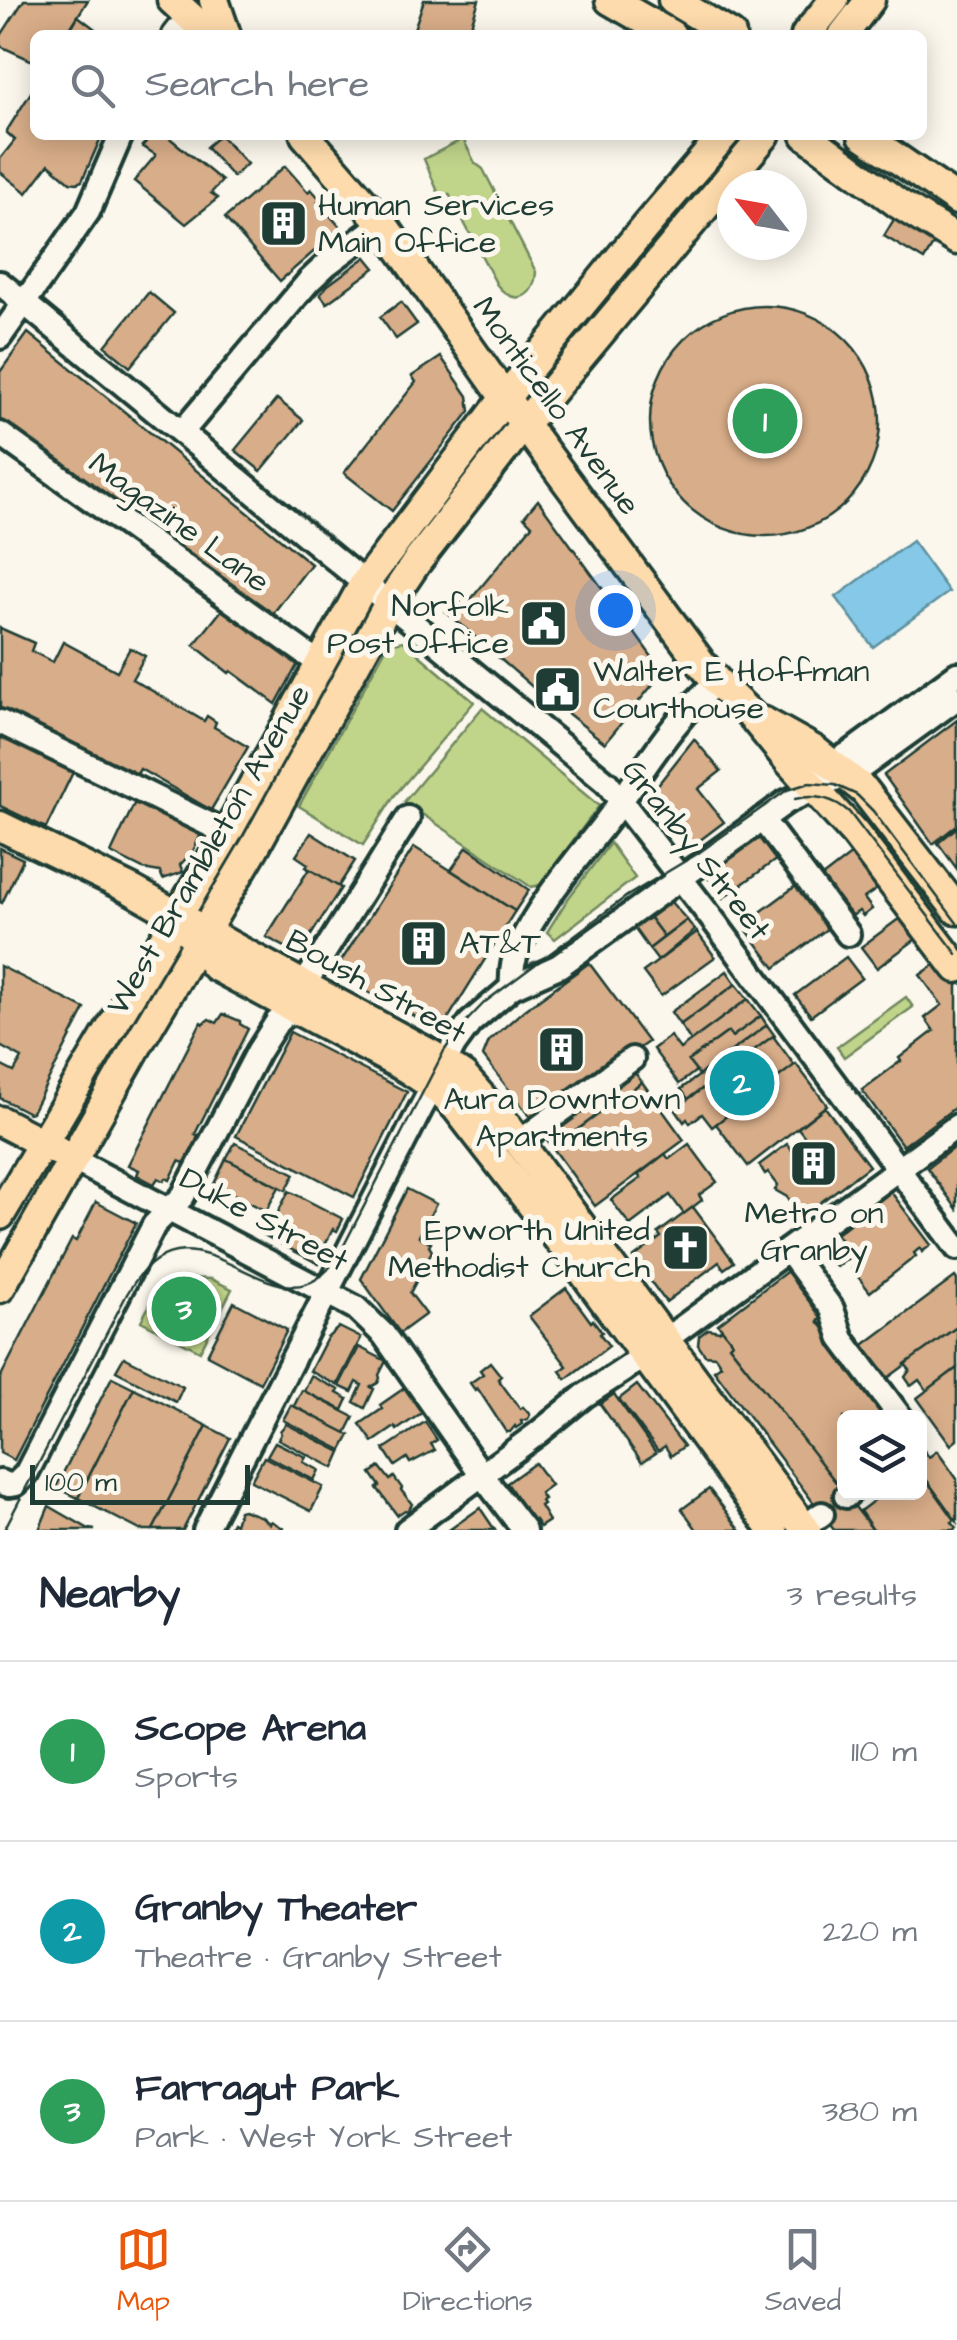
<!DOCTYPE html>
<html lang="en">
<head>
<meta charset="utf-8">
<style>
  :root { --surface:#fff; --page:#f6f6f7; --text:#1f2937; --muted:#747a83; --line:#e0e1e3; --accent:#ea580c }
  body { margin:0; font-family:"Architects Daughter",sans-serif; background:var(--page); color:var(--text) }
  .controls { position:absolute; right:30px; bottom:30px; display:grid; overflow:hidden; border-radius:15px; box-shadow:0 5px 25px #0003 }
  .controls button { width:90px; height:90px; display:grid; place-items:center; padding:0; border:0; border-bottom:2px solid var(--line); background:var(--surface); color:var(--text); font:50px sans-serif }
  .compass { position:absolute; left:717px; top:170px; width:90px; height:90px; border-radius:50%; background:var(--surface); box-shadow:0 5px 25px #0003; rotate:301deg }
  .scale { position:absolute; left:30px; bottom:25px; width:220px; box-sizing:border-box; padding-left:10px; border:5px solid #1f3d34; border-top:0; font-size:28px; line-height:35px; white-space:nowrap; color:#1f3d34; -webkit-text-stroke:8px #fbf7ec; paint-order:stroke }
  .you { position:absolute; left:615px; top:610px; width:35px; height:35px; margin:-25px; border:8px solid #fff; border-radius:50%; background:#1a73e8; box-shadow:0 0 0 15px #1a73e833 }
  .badge { display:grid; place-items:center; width:65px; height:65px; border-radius:50%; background:var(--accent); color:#fff; font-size:32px; font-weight:700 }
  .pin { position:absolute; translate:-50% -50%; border:5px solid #fff; box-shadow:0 2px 10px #0006 }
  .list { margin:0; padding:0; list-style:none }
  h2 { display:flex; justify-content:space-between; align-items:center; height:130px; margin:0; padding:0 40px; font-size:42px }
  h2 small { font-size:32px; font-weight:400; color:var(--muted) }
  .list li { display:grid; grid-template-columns:65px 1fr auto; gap:30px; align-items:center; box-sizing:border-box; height:180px; padding:0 40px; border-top:2px solid var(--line) }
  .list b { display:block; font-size:38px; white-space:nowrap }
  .list p { margin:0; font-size:32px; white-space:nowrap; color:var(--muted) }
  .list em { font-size:32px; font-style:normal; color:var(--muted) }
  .icon { flex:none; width:55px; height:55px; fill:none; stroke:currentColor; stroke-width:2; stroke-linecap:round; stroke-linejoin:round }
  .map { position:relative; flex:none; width:957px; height:1530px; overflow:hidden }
  .search { position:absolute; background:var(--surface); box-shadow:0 5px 25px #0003; left:30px; right:30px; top:30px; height:110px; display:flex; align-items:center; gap:25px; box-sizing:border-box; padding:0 35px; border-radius:15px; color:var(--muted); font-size:38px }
  .sheet { height:670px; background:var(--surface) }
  nav { display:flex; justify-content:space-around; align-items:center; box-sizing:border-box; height:140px; border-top:2px solid var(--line); background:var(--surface); font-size:28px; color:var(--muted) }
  nav a { display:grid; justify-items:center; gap:5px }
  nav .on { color:var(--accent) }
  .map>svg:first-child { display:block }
  .green { fill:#c0d48a; stroke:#70885f; stroke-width:2.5 }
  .water { fill:#86c8e7; stroke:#5d909f; stroke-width:2.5 }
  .building { fill:#d8ad89; stroke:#1f3d34; stroke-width:2.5 }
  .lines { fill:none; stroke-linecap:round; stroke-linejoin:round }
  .minor-casing { stroke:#1f3d34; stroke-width:30 }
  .major-casing { stroke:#1f3d34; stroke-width:35 }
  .minor { stroke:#fbf7ec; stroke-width:22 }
  .major { stroke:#fedbac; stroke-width:28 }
  .tram { stroke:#1f3d34; stroke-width:2.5 }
  .labels { text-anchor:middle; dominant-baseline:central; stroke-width:10; stroke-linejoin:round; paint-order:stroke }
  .poi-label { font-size:32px; fill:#1f3d34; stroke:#fbf7ec; text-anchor:start }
  .street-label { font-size:32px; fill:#1f3d34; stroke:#fbf7ec }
</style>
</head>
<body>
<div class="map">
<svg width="957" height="1530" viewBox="0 0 957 1530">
  <rect width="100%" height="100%" fill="#fbf7ec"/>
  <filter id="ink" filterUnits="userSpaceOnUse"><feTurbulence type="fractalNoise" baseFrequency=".01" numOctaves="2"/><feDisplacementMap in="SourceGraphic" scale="20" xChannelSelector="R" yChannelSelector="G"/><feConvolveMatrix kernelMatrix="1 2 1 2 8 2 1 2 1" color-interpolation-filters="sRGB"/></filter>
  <g filter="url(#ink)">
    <g class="green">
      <path d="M463 139 475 163 483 169 536 272C534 299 514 306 497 285L449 194 441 199 424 159Z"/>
      <path d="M403 641 474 702 395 795 363 845 299 806 388 644Z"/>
      <path d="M482 708 599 806 540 885 531 887 404 802Z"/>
      <path d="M610 843 635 878 555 939 547 932 567 900Z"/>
      <path d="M906 997 913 1007 844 1057 837 1047Z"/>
      <path d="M186 1278 211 1279 232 1289 200 1351 141 1321C153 1297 159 1286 186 1278Z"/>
    </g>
    <path class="water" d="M912 541 949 592 873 647 836 597Z"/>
    <g class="building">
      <path d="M24 0H88L66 35H35V62L0 46V37Z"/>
      <path d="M424 0H479L471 25 502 35H412Z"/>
      <path d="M78 16 103 35H67Z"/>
      <path d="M35 86V135H102L82 181 77 183 70 182 49 164 27 193 0 172V159L15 140 6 132Z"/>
      <path d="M144 135H166L222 181 211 193 218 198 186 224 134 181 156 155 142 146 146 142Z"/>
      <path d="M220 135 247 164 233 177 206 147Z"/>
      <path d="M285 166 308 192 311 189 321 200 318 202 341 228 280 281 225 218Z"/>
      <path d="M896 216 936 240 924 260 884 236Z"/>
      <path d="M366 257 375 268 327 303 320 294 328 285Z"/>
      <path d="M149 292 174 313 130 367 105 346Z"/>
      <path d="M401 302 417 324 396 339 380 317Z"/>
      <circle cx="765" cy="421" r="115"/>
      <path d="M28 333 311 564 268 620 0 425V372Z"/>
      <path d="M441 357 468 396 470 411 392 511 344 473 416 382 412 376Z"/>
      <path d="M277 399 303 420 261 471 235 450Z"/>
      <path d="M538 500 663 672 605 743 537 689 536 690 446 612 458 597 467 604 532 525 524 517Z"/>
      <path d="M225 606 300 660 276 704 231 671 229 673 194 645Z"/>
      <path d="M0 628 34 643 31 651 53 662 63 642 117 671 130 648 145 656 132 679 204 721 207 716 216 722 214 727 248 747 211 810 140 769 137 774 0 708Z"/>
      <path d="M957 720V825L933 844 884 775Z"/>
      <path d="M0 732 75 768 46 828 0 806Z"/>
      <path d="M694 739 721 771 698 789 724 822 687 850 648 797Z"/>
      <path d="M137 798 203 830 193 851 180 865 183 872 163 879 160 872 143 869 111 853Z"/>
      <path d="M957 827V869L938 843Z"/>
      <path d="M311 833 355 861 338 887 306 867 308 864 296 856Z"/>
      <path d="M760 836 777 859 723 898 709 879 710 874Z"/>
      <path d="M414 847 515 911 441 1030 333 974Z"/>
      <path d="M467 847 529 890 515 911 451 870Z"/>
      <path d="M0 848 23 859 2 903 0 902Z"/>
      <path d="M857 850 883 885 864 898 872 909 863 916 859 911 852 916 848 911 842 916 817 881Z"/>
      <path d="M309 869 341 888 299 954 266 937Z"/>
      <path d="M797 885 828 928 775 968 743 925Z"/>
      <path d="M670 901 687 920 664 937 649 917Z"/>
      <path d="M904 915 920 936 877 968 861 947Z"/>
      <path d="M649 917 664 937 649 949 634 928Z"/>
      <path d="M687 920 695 930 658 961 649 949Z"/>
      <path d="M697 932 715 957 661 996 643 972Z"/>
      <path d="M846 957 862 978 811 1016 795 995Z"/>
      <path d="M943 959 957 978V1106L903 1146 862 1090 901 1061 899 1058 934 1031 925 1018 942 1005 920 975Z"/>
      <path d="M589 963 648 1042 534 1122 483 1056 489 1041 524 1010Z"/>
      <path d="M0 966 85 1009 32 1112 29 1113 0 1098V1065L14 1072 22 1058 0 1046Z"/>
      <path d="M727 971 736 984 680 1025 671 1012Z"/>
      <path d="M736 984 748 999 691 1041 680 1025Z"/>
      <path d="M748 999 761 1016 732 1037 728 1032 688 1061 696 1071 679 1084 653 1049 670 1036 680 1049Z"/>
      <path d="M223 1014 240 1021V1024L248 1029 195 1134 198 1135 196 1143 189 1157 184 1163 179 1161 170 1180 166 1178 164 1181 158 1178 154 1184 137 1175 139 1170 128 1165 201 1022 203 1024 209 1019 217 1023Z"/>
      <path d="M761 1016 767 1025 699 1075 688 1061 728 1032 732 1037Z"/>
      <path d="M767 1025 775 1036 688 1099 681 1089Z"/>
      <path d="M290 1032 407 1092 354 1197 236 1136Z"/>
      <path d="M773 1036 795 1066 712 1127 702 1114 690 1123 687 1119 684 1122 675 1109Z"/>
      <path d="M796 1064 827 1105 748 1166 716 1124Z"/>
      <path d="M629 1065 642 1082 553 1148 541 1131Z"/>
      <path d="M642 1082 684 1140 595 1206 553 1148Z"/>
      <path d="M825 1107 869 1166 797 1220 790 1210 795 1207 787 1197 775 1190 778 1185 768 1172 765 1174 759 1165 787 1144 801 1162 815 1150 798 1128Z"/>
      <path d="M235 1143 295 1174 286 1190 226 1159Z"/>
      <path d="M689 1144 717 1182 699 1195 702 1200 684 1214 670 1195 630 1225 611 1200 641 1178 638 1175 665 1154 669 1159Z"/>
      <path d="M957 1145V1209L927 1168Z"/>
      <path d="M226 1159 279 1187 266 1211 214 1184Z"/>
      <path d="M407 1189 436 1204 419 1236 431 1243 429 1246 432 1251 410 1293 426 1314 400 1333 361 1279Z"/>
      <path d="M289 1191 343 1219 337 1231 333 1229 322 1251 325 1253 319 1264 260 1233 271 1213 276 1216Z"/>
      <path d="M891 1192 931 1245 922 1252 920 1248 914 1253 916 1256 870 1292 851 1268 858 1263 852 1255 837 1267 824 1251 840 1239 836 1234Z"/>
      <path d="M96 1202 136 1223 14 1460 0 1453V1378L72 1239 76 1241Z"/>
      <path d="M693 1207 734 1262 724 1269 719 1262 666 1302 633 1258 661 1237 658 1233Z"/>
      <path d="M790 1269 798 1281 795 1283 806 1297 810 1293 826 1315 818 1321 893 1418H844V1482L838 1487 729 1345 732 1342 718 1324Z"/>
      <path d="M955 1277 957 1280V1327L885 1380 861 1347Z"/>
      <path d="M566 1288 591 1322 593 1320 602 1332 600 1334 609 1346 566 1379 560 1371 567 1366 529 1316Z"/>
      <path d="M234 1302 287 1330 260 1383 207 1355Z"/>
      <path d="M339 1327 361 1338 337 1385 310 1371 327 1338Z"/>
      <path d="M957 1327V1368L927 1391 919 1380 911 1386 905 1377 910 1370 905 1364Z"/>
      <path d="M708 1329 719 1331 722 1329 732 1342 729 1345 873 1530H834L714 1370 721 1365 715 1356 705 1355 698 1345 699 1336Z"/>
      <path d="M359 1347 386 1361 379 1375 380 1378 378 1383 371 1387 374 1389 365 1408 354 1402 362 1385 357 1382 352 1392 339 1386Z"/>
      <path d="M124 1357 183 1387 176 1402 116 1371Z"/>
      <path d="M490 1362 501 1376 498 1379 520 1409 523 1407 530 1415 528 1419 521 1421 522 1424 516 1428 515 1426 510 1432H506L480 1392 477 1388 475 1390 470 1383 483 1374 480 1370Z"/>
      <path d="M957 1368V1440L951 1445 917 1398Z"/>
      <path d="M311 1376 339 1390 337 1393 348 1399 343 1410 304 1391Z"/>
      <path d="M112 1377 134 1388 78 1498 56 1487Z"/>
      <path d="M637 1385 684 1446 671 1456 665 1446 658 1451 619 1399Z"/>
      <path d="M406 1387 423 1412 397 1430 395 1427 373 1442 360 1424 382 1409 380 1405Z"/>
      <path d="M134 1388 207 1426 153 1530H140L78 1498Z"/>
      <path d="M302 1390 354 1417 346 1433 294 1406Z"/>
      <path d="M614 1394 656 1453 642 1462 600 1404Z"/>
      <path d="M291 1405 350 1435 342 1450 283 1420Z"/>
      <path d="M425 1422 437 1440 431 1444 435 1450 410 1463 407 1458 395 1466 384 1449Z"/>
      <path d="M286 1424 341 1452 334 1468 278 1439 281 1434 280 1431Z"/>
      <path d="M207 1426 230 1438 183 1530H153Z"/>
      <path d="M275 1442 306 1457 303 1462 319 1470 314 1480 267 1456Z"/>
      <path d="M921 1447 929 1457 937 1451 957 1479V1522L920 1471Z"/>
      <path d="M264 1457 323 1487 311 1511 251 1481Z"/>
      <path d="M535 1463 551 1485 540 1493 544 1499 541 1501 543 1504 540 1506 549 1521 540 1527 535 1520 533 1522 507 1483Z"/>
      <path d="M380 1467 390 1480 394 1477 402 1488 401 1490 412 1504 408 1511 405 1510 397 1515 377 1488 380 1486 371 1473Z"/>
      <path d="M920 1471 955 1520 952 1522 956 1528 953 1530H873L860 1511 885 1492H920Z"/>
      <path d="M709 1489 740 1530H697L682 1509Z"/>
      <path d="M49 1506 89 1529 95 1530H39Z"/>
      <path d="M480 1508 495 1530H449Z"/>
      <path d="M243 1510 262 1517 270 1524 271 1521 283 1528 282 1530H228L232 1522 235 1524 239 1511Z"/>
    </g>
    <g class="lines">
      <defs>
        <g id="minor">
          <path d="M174 35 188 17"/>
          <path d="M0 283 607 783 716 924 957 1248"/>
          <path d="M0 337 88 212 121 135"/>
          <path d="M182 432 309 281 326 265 382 223"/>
          <path d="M0 434 320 664"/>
          <path d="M0 722 227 833"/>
          <path d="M821 770 850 753 957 674"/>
          <path d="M762 819 848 934"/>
          <path d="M304 985 408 818"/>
          <path d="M512 987C511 973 512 962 518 949 540 900 579 858 611 815 644 770 673 718 717 682"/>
          <path d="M519 1142 632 1059"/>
          <path d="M72 1159 356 1308 384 1335 482 1475 524 1530"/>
          <path d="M788 1250 832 1309 842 1339 901 1418"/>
          <path d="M0 1482 9 1485 16 1484 26 1474 154 1225 183 1196 258 1052 277 1022 286 1014 302 1012"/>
          <path d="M846 1496 850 1492"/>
          <path d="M804 1527 822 1514"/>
          <path d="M205 1530 417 1116 454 1045 470 1023 512 987 559 966 786 802 859 769 957 698"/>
          <path d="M407 1530 537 1434 584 1396 624 1370 957 1126"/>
        </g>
        <g id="major">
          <path d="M172 0 210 35"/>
          <path d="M214 0 226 35"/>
          <path d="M610 0 671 35"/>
          <path d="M673 0 731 35"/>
          <path d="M806 35 834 0"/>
          <path d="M843 35 870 0"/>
          <path d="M305 135 382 223 505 398 701 663 723 688 752 716 788 760 855 834 957 968"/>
          <path d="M806 135 899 204 957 240"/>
          <path d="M863 135 957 200"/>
          <path d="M764 722 814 750 864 790 957 910"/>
          <path d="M0 826 132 890 231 946 432 1055 463 1076 507 1126 806 1530"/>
          <path d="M187 929 215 966 408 1069 435 1087 456 1107 573 1258 773 1530"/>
          <path d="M0 1121 58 1151"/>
          <path d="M0 1215 227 833 364 584 505 398 645 227 724 135"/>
          <path d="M0 1288 141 1039 254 848 389 603 416 563 524 424 765 135"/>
        </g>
      </defs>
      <use href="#minor" class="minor-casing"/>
      <use href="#major" class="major-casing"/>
      <use href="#minor" class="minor"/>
      <use href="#major" class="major"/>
      <g class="tram">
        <path d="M795 799C816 794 833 798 849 812L957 954"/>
        <path d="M4 1530 127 1294C196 1173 281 1358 341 1251L444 1051 461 1027 485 1002 627 896 697 854 787 790 809 783 835 785 857 795 873 811 957 923"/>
      </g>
    </g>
  </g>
  <defs>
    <symbol id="building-square" viewBox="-11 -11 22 22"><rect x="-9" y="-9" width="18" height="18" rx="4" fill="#1f3d34" stroke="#fbf7ec"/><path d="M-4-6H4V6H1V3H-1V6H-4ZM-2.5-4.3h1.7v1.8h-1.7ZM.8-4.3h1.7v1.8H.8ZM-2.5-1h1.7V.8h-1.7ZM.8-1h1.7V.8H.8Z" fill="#fff"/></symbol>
    <symbol id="civic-square" viewBox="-11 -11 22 22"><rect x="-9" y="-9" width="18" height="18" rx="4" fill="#1f3d34" stroke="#fbf7ec"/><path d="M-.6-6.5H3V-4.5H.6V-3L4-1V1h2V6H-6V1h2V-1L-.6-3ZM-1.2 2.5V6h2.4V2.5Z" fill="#fff"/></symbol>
    <symbol id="church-square" viewBox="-11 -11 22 22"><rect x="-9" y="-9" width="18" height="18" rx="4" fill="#1f3d34" stroke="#fbf7ec"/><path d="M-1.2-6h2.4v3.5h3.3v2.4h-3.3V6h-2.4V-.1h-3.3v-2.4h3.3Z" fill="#fff"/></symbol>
  </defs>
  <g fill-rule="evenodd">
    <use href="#building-square" x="256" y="196" width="55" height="55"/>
    <use href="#civic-square" x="516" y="596" width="55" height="55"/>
    <use href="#civic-square" x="530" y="662" width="55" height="55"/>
    <use href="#building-square" x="396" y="916" width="55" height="55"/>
    <use href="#building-square" x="534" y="1022" width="55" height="55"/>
    <use href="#building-square" x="786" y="1136" width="55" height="55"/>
    <use href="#church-square" x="658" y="1220" width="55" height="55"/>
  </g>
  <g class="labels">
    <g class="poi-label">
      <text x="318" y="205">Human Services<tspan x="318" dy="37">Main Office</tspan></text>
      <text x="509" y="606" text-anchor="end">Norfolk<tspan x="509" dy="37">Post Office</tspan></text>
      <text x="593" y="671">Walter E Hoffman<tspan x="593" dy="37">Courthouse</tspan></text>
      <text x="459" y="943">AT&amp;T</text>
      <text x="562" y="1099" text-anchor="middle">Aura Downtown<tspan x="562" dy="37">Apartments</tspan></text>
      <text x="814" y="1213" text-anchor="middle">Metro on<tspan x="814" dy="37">Granby</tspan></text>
      <text x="650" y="1230" text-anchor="end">Epworth United<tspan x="650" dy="37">Methodist Church</tspan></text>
    </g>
    <g class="street-label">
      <text transform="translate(556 406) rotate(54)">Monticello Avenue</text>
      <text transform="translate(179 523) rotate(36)">Magazine Lane</text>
      <text transform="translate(209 850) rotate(-60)">West Brambleton Avenue</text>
      <text transform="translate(696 850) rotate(52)">Granby Street</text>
      <text transform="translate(376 987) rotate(29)">Boush Street</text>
      <text transform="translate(264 1220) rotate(28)">Duke Street</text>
    </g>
  </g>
</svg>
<div class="controls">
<button><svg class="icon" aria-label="layers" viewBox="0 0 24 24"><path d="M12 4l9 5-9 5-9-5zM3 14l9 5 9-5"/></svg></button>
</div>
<svg class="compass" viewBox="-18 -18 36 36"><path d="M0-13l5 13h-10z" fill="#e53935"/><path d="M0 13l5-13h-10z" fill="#747a83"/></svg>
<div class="scale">100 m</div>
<div class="you"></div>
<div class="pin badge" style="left:765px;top:421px;background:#2e9e5b">1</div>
<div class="pin badge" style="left:742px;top:1083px;background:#0f9aa8">2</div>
<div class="pin badge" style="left:184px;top:1309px;background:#2e9e5b">3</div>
<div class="search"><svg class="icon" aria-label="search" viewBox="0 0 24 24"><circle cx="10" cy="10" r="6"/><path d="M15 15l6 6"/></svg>Search here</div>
</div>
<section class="sheet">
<h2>Nearby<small>3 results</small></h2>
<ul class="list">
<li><span class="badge" style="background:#2e9e5b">1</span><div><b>Scope Arena</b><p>Sports</p></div><em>110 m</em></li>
<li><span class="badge" style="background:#0f9aa8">2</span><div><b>Granby Theater</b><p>Theatre · Granby Street</p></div><em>220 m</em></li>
<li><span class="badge" style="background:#2e9e5b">3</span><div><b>Farragut Park</b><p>Park · West York Street</p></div><em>380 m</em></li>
</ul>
</section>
<nav>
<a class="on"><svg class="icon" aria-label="map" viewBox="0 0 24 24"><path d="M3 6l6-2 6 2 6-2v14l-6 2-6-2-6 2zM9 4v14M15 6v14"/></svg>Map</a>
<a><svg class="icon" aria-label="directions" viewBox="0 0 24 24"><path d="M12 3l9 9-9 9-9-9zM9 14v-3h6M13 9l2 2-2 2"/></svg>Directions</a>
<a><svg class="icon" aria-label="saved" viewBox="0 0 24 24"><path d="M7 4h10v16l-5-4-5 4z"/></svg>Saved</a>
</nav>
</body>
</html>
